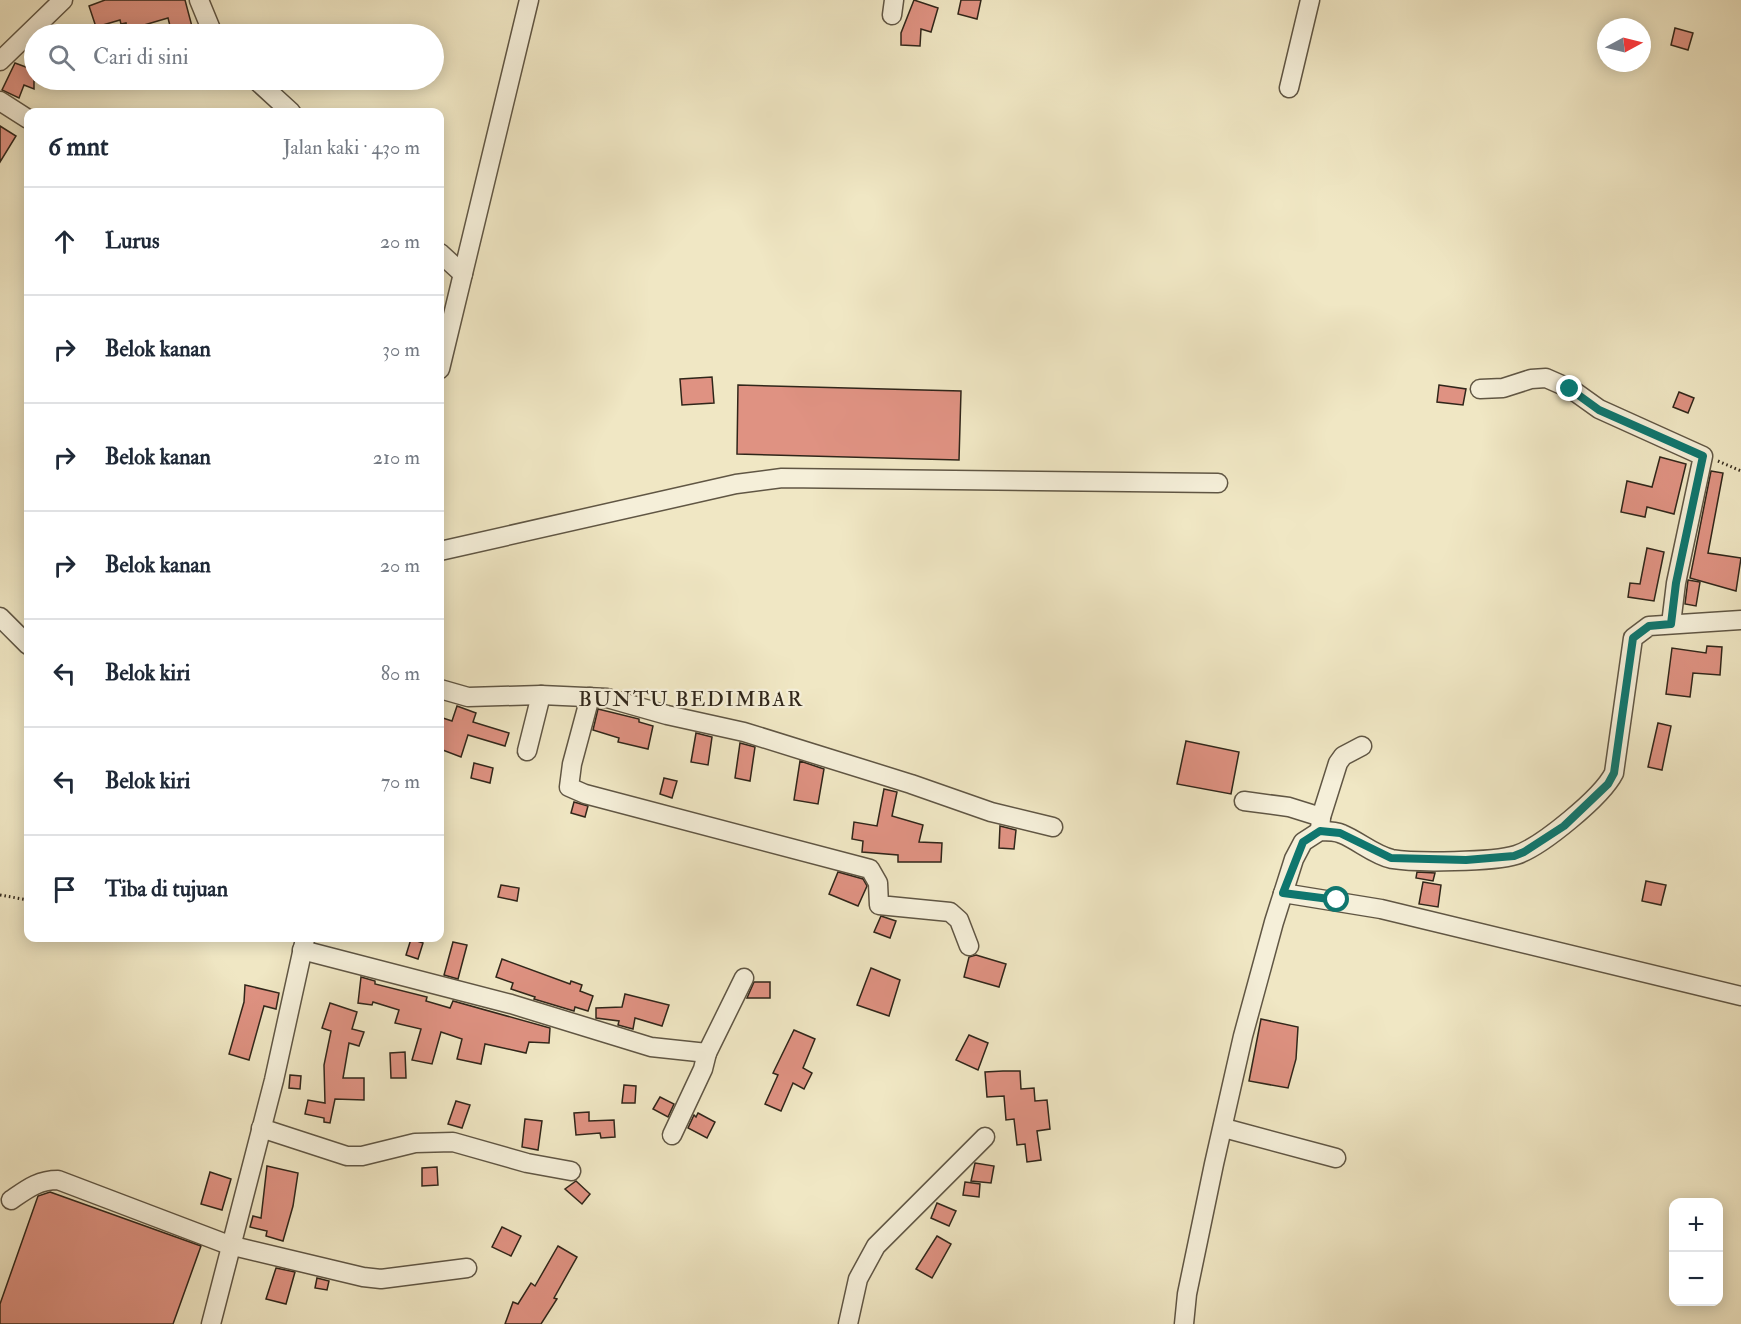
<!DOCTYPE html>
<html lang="id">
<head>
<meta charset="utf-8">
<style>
  :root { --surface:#fff; --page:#f6f6f7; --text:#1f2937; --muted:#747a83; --line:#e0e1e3 }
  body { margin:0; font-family:"IM FELL Double Pica",serif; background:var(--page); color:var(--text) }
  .controls { position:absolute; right:18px; bottom:18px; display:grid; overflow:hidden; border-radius:12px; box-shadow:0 3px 15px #0003 }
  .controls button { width:54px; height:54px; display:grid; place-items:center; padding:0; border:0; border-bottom:2px solid var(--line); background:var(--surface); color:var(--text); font:30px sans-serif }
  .compass { position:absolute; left:1597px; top:18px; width:54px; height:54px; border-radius:50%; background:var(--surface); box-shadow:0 3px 15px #0003; rotate:83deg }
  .stop { position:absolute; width:18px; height:18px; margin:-14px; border:4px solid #0f766e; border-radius:50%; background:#fff }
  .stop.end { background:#0f766e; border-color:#fff; box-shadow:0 2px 6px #0008 }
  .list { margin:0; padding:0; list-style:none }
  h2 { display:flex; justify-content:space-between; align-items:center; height:78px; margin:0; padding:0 24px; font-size:26px }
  h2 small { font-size:20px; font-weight:400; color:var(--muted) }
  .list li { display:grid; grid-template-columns:39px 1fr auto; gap:18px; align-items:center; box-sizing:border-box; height:108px; padding:0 24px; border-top:2px solid var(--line) }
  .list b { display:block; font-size:22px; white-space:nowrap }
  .list em { font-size:20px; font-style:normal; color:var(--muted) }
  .icon { flex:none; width:33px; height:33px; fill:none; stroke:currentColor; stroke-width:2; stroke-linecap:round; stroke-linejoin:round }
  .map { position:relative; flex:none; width:1741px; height:1324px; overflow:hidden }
  .search { position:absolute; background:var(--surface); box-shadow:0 3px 15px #0003; left:24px; top:24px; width:420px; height:66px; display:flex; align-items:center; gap:15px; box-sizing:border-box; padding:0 21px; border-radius:33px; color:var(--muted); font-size:22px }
  .panel { position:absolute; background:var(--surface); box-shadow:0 3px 15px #0003; left:24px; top:108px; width:420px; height:834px; border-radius:12px }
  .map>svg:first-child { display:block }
  .building { fill:#df9282; stroke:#30261a; stroke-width:1.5 }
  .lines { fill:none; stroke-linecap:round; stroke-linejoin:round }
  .minor-casing { stroke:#605644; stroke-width:21 }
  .path { stroke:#30261a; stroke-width:3; stroke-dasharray:1.5 3; stroke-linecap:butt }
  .minor { stroke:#f5efd9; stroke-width:18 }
  .route { stroke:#0f766e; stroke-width:8 }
  .labels { text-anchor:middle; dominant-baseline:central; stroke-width:4.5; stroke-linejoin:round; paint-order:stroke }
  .quarter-label { font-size:21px; letter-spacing:1.5px; fill:#30261a; stroke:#f5efd9 }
</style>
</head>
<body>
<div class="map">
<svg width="1741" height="1324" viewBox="0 0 1741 1324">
  <rect width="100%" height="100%" fill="#f0e7c4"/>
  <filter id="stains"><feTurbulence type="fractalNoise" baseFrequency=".00333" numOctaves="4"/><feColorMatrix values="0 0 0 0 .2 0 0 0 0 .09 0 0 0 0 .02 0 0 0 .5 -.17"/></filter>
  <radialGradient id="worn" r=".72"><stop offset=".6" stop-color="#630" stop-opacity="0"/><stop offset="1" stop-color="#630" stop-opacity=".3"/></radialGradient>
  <g class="building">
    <path d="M105 0H185L194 34H172L168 18 144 25 147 34H128L126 23 121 24 120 20 96 27 89 6Z"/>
    <path d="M914 0 938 8 931 32 921 29 920 46 901 45V33Z"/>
    <path d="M961 0H981L977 19 958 14Z"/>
    <path d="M1675 28 1693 33 1688 50 1671 45Z"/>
    <path d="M15 63 34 70V89L24 85 19 98 2 90Z"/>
    <path d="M0 126 16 136 0 162Z"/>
    <path d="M712 377 714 403 682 405 680 379Z"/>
    <path d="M738 385 961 391 959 460 737 454Z"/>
    <path d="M1439 385 1466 389 1463 405 1437 402Z"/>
    <path d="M1679 392 1694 398 1688 413 1673 407Z"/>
    <path d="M1660 457 1686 464 1674 514 1647 507 1645 517 1621 512 1627 481 1652 487Z"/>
    <path d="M1711 471 1723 473 1708 553 1741 558 1736 591 1690 578Z"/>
    <path d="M1647 548 1664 552 1654 601 1628 597 1630 583 1640 584Z"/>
    <path d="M1688 580 1700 582 1696 606 1685 604Z"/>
    <path d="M1707 646 1722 647 1720 675 1693 673 1690 697 1666 694 1672 648 1706 653Z"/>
    <path d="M457 706 476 713 473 722 509 733 505 746 468 735 461 757 440 749V717L452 721Z"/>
    <path d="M598 709 639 719V722L653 726 648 749 618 742 619 738 593 730Z"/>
    <path d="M1658 723 1671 726 1662 770 1648 767Z"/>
    <path d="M696 733 712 737 708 765 691 762Z"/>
    <path d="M1186 741 1239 752 1231 794 1177 784Z"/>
    <path d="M740 743 755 747 750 781 735 778Z"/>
    <path d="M800 761 824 769 818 804 794 800Z"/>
    <path d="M474 763 493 768 490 783 471 778Z"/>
    <path d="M664 778 677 781 672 798 660 794Z"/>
    <path d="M884 789 897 792 892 816 923 825 919 842 942 843 941 862H898V855L862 852 863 841 852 839 854 822 877 826Z"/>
    <path d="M574 802 588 806 585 817 571 813Z"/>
    <path d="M1000 826 1016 830 1014 849 999 848Z"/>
    <path d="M838 872 863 879 867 886 858 906 829 894Z"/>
    <path d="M1417 872 1435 873 1433 881 1416 878Z"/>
    <path d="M1646 881 1666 885 1661 905 1642 901Z"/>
    <path d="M1423 882 1441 885 1438 907 1419 904Z"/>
    <path d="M501 885 519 888 517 901 498 897Z"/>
    <path d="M881 916 896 921 890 938 874 932Z"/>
    <path d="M411 939 423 943 418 959 406 955Z"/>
    <path d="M453 942 467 945 458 979 444 975Z"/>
    <path d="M976 955 1006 964 999 987 964 977 969 957Z"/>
    <path d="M502 959 570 984 571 981 582 985 580 991 593 996 588 1011 575 1007 574 1011 534 999 535 997 511 989 513 983 496 977Z"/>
    <path d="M871 968 900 980 889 1016 857 1005Z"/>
    <path d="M361 977 375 981V984L427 997 426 1001 450 1008 453 1001 550 1028 549 1043 529 1042 526 1053 485 1044 481 1064 457 1059 462 1039 441 1032 432 1064 412 1060 421 1029 395 1023 399 1010 373 1002 372 1005 358 1003Z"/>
    <path d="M754 982H770V998H747Z"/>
    <path d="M245 985 279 993 276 1009 264 1006 249 1060 229 1054 244 1002Z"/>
    <path d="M625 994 669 1005 662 1026 635 1018 633 1029 618 1025 619 1021 596 1018V1008L622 1007Z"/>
    <path d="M330 1003 357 1012 352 1029 364 1032 359 1046 349 1043 343 1078H364V1100L335 1099 330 1123 324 1122V1118L305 1114 308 1100 325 1103 324 1065 331 1031 322 1028Z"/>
    <path d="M1261 1019 1298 1027 1296 1059 1288 1088 1249 1081Z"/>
    <path d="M794 1030 815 1039 803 1068 812 1073 804 1089 793 1083 781 1111 765 1104 778 1075 773 1073Z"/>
    <path d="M969 1035 988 1043 978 1070 956 1060Z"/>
    <path d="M405 1052 406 1078H391L390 1053Z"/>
    <path d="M1003 1071H1020L1021 1089 1034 1088 1035 1101 1047 1100 1050 1129 1037 1131 1041 1160 1027 1162 1025 1144 1017 1145 1014 1119 1006 1120 1004 1096 987 1097 985 1072Z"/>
    <path d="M290 1075 301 1076 300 1089 289 1088Z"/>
    <path d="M624 1085 636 1086 635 1103H622Z"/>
    <path d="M660 1097 674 1104 668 1117 653 1109Z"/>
    <path d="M456 1101 470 1105 462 1128 448 1124Z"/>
    <path d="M589 1112V1121L614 1120 615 1137 601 1138 600 1133 576 1135 574 1113Z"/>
    <path d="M698 1113 715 1122 707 1138 688 1128 694 1115 696 1117Z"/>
    <path d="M525 1119 542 1121 538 1150 522 1147Z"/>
    <path d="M975 1163 994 1166 991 1183 971 1181Z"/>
    <path d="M267 1166 298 1173 293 1206 283 1241 266 1236 267 1231 250 1227 253 1216 261 1218Z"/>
    <path d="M437 1167 438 1185 422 1186V1168Z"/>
    <path d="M210 1172 231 1179 222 1210 201 1204Z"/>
    <path d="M576 1181 590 1194 582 1204 565 1189Z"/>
    <path d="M965 1182 980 1184 979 1197 963 1195Z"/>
    <path d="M50 1192 201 1246 173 1324H0V1304L38 1196Z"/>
    <path d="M937 1203 956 1211 949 1226 931 1218Z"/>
    <path d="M502 1227 521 1236 511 1256 492 1247Z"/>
    <path d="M937 1236 951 1244 932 1278 916 1269Z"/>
    <path d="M558 1246 577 1257 554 1298 557 1299 541 1324H505L513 1302 518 1304 531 1283 535 1286Z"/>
    <path d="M276 1268 295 1272 286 1304 266 1299Z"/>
    <path d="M317 1278 329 1281 327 1290 315 1288Z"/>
  </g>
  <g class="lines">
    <defs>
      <g id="minor">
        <path d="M199 0 213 34"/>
        <path d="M892 15 894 0"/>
        <path d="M0 61 63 0"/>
        <path d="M256 80 291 112"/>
        <path d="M1289 88 1310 0"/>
        <path d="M0 101 28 119"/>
        <path d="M440 253 463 274"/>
        <path d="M440 369 529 0"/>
        <path d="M1480 389 1503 388 1531 379 1546 378 1571 389 1599 409 1703 456 1676 583 1671 624"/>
        <path d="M440 551 736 484 782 478 1218 483"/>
        <path d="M0 617 28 645"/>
        <path d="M440 689 468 697 541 695 607 698 667 715 744 732 911 784 991 812 1053 827"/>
        <path d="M590 697 572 764 569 787 585 794 870 869 878 883 879 905 950 912 959 920 969 946"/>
        <path d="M527 751 541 695"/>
        <path d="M1244 801 1289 807 1321 817"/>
        <path d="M1320 831 1321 817 1338 763 1343 756 1362 746"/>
        <path d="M1283 893 1381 909 1741 996"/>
        <path d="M302 950 511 1004 651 1047 707 1053 744 978"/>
        <path d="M261 1128 347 1156H362L415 1143 453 1142 527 1163 571 1171"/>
        <path d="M1224 1128 1336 1158"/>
        <path d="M672 1135 703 1069 707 1053"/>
        <path d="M11 1200C27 1189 38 1180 58 1180L229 1245 363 1277 381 1279 467 1268"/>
        <path d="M211 1324 274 1080 305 939"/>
        <path d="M848 1324 858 1279 876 1246 985 1137"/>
        <path d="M1184 1324 1187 1294 1214 1164 1243 1036 1274 922 1294 859 1303 842 1320 831C1327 831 1336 831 1342 834 1359 841 1374 855 1392 859 1415 863 1494 862 1516 855 1541 847 1602 797 1614 773L1633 638 1649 626 1741 620"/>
      </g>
    </defs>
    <use href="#minor" class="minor-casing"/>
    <g class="path">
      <path d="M1718 461 1741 471"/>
      <path d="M0 895 28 900"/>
    </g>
    <use href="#minor" class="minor"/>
  </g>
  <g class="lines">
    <path class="route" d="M1337 900 1283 893 1303 842 1320 831 1340 833 1391 858 1466 860 1514 856 1524 852 1564 826 1608 784 1614 773 1633 638 1649 626 1671 624 1676 583 1703 456 1599 410 1570 389"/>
  </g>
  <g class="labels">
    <g class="quarter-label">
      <text x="691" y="699">BUNTU BEDIMBAR</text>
    </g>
  </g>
  <rect width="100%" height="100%" filter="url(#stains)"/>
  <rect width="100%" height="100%" fill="url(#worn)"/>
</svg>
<div class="controls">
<button>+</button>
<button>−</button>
</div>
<svg class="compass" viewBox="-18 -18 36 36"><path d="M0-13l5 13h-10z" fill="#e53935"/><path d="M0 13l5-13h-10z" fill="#747a83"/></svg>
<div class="stop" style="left:1337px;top:900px"></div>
<div class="stop end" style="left:1570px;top:389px"></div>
<div class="search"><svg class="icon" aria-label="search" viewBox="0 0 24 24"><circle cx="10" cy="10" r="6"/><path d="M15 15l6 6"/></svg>Cari di sini</div>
<section class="panel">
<h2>6 mnt<small>Jalan kaki · 430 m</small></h2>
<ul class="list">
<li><svg class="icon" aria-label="ahead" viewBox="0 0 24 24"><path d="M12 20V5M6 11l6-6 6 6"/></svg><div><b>Lurus</b></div><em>20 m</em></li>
<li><svg class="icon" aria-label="right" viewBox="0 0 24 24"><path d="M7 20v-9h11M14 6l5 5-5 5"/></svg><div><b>Belok kanan</b></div><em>30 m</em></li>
<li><svg class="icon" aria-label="right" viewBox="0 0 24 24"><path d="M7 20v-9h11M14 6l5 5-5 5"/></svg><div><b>Belok kanan</b></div><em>210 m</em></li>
<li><svg class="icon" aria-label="right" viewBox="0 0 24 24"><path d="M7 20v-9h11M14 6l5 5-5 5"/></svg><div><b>Belok kanan</b></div><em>20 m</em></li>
<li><svg class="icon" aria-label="left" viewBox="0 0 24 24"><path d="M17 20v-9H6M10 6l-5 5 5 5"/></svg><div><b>Belok kiri</b></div><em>80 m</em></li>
<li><svg class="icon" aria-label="left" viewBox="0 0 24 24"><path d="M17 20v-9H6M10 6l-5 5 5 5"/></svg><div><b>Belok kiri</b></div><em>70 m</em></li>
<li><svg class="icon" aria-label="arrive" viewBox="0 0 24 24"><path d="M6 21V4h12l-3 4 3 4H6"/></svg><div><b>Tiba di tujuan</b></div></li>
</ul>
</section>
</div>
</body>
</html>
